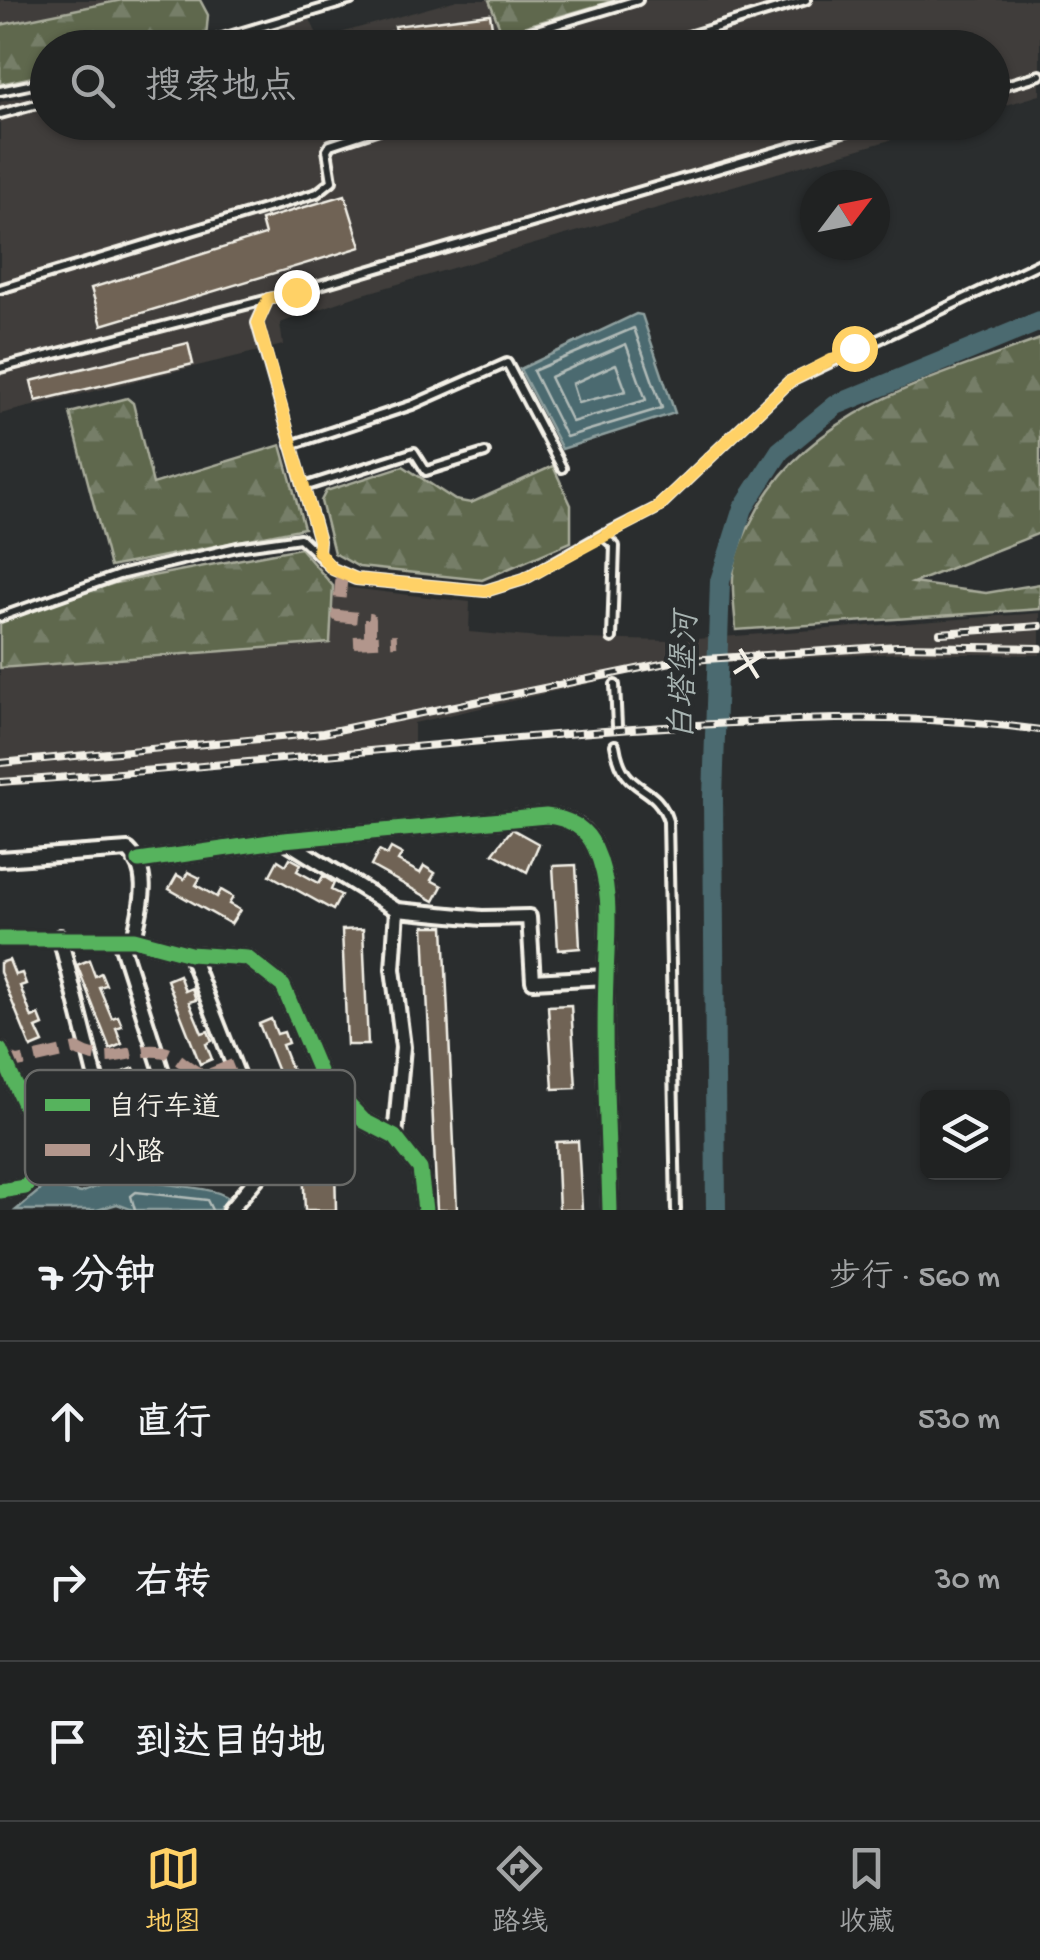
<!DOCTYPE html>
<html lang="zh">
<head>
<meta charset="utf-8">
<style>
  :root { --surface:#202222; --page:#2d2f2f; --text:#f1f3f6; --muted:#a2a4a5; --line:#3d3f40; --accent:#ffd166 }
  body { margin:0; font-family:"Gochi Hand","LXGW WenKai TC",sans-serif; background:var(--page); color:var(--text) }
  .controls { position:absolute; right:30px; bottom:30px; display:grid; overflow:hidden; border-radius:15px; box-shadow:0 2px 8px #0004 }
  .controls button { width:90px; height:90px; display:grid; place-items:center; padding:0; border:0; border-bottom:2px solid var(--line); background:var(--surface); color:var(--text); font:50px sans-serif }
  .compass { position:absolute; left:800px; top:170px; width:90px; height:90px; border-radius:50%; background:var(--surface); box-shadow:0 2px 8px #0004; rotate:58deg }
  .stop { position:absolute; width:30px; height:30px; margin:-22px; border:8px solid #ffd166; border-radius:50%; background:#fff }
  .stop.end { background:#ffd166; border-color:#fff; box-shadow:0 2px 10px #0008 }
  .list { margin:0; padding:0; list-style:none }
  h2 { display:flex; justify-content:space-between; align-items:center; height:130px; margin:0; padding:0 40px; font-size:42px }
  h2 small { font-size:32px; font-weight:400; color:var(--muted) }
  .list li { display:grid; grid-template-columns:65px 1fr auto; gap:30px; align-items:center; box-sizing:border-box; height:160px; padding:0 40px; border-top:2px solid var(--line) }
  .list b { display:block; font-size:38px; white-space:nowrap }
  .list em { font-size:32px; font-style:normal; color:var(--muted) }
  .icon { flex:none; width:55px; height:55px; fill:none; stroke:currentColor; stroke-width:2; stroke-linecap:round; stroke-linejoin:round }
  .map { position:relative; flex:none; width:1040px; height:1210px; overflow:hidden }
  .search { position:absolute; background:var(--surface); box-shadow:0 2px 8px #0004; left:30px; right:30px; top:30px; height:110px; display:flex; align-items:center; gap:25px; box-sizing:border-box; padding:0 35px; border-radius:55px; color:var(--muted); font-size:38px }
  .sheet { height:610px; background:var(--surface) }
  nav { display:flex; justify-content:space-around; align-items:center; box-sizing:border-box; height:140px; border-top:2px solid var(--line); background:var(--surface); font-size:28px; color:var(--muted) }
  nav a { display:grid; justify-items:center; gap:5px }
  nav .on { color:var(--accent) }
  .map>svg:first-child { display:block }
  .built { fill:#3f3d3a }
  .forest { fill:url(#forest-firs); stroke:#a9ac9b; stroke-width:2.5 }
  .water { fill:#4c6a6f; stroke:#8fa09f; stroke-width:2.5 }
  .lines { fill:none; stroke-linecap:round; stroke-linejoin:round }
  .shore { stroke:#b1bbb8; stroke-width:2.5 }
  .river { stroke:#4c6a6f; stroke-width:20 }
  .building { fill:#6f6355; stroke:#f4f1e8; stroke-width:2.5 }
  .lane-casing { stroke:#f4f1e8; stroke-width:14 }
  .street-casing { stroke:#f4f1e8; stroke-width:20 }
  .lane { stroke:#2a2d2e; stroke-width:6 }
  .street { stroke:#2a2d2e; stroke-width:12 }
  .rail-casing { stroke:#f4f1e8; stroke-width:8 }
  .rail { stroke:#2a2d2e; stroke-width:4; stroke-dasharray:11; stroke-linecap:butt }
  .quiet { stroke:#b2968c; stroke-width:12; stroke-dasharray:25 12; stroke-linecap:butt }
  .cycleway-casing { stroke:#2a2d2e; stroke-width:21 }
  .cycleway { stroke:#56b35d; stroke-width:15 }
  .route { stroke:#ffd166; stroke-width:12 }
  .ticks { fill:none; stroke:#f4f1e8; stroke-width:4 }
  .labels { text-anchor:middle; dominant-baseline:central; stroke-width:8; stroke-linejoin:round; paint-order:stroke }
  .water-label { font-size:32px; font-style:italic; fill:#a8b4b2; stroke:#2a2d2e }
  .key { fill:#2a2d2e; stroke:#676866; stroke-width:2.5 }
  .key-label { font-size:28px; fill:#f4f1e8 }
</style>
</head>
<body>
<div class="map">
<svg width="1040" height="1210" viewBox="0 0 1040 1210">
  <defs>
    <pattern id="forest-firs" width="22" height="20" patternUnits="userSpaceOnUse" patternTransform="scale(2.5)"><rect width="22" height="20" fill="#5e684e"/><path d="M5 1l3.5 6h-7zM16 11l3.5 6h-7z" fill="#767e68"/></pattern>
  </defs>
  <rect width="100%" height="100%" fill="#2a2d2e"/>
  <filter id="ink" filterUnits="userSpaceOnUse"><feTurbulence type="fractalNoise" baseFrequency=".01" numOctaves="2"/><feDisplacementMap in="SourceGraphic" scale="20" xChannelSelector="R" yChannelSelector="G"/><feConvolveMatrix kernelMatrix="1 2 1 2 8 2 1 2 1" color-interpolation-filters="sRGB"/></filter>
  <g filter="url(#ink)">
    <g class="built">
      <path d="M0 0H122L0 25Z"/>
      <path d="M457 0H1040V95L993 109 992 48H214L310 19 319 39Z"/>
      <path d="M47 93 48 122 948 123 357 296 280 323 283 345 0 414V102Z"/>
      <path d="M333 586 470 602 469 632 540 638 669 641 1040 613V655L897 653 672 665 414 723V751L0 787V668L330 643Z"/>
    </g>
    <g class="forest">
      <path d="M122 0H200L208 15 206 38 167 47 48 48 47 74 0 84V25Z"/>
      <path d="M489 0H616L502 33Z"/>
      <path d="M1040 339V533L913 583 986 593 1040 584V609L736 630C735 613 732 594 733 577 734 557 743 537 752 520 806 409 933 379 1040 339Z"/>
      <path d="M127 398 133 403 153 484 281 445 304 528 110 567 70 413Z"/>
      <path d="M403 466 455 500 471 503 553 466 571 505V542L482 580 359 567 334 553 321 501 326 491Z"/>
      <path d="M300 548 333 586 330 643 0 668V620L115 583Z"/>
    </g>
    <g class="water">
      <path d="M636 314 642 315 675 413 562 449 520 369Z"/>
      <path d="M121 1176C148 1185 214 1185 228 1198L219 1210H133L117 1204 97 1210H16L46 1185 81 1193Z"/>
    </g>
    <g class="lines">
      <g class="shore">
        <path d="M634 328 662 408 566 437 533 371Z"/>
        <path d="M626 344 646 400 572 422 550 377Z"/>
        <path d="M616 364 626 391 578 403 572 384Z"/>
        <path d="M135 1210 131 1196 136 1192 207 1200 212 1210"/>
      </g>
      <path class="river" d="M716 1210 713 798 720 581 743 508 780 451 836 405 1040 321"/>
    </g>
    <g class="building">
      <path d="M490 14 492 27 366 48 364 37 396 31 395 26Z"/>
      <path d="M345 195 361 247 102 325 91 288 265 235 261 220Z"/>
      <path d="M188 343 193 364 36 401 31 381Z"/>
      <path d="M512 829 539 844 527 872 493 853Z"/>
      <path d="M391 848 402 854 398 861 420 873 424 866 435 873 431 880 442 886 434 901 371 866 379 851 387 855Z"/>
      <path d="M290 858 301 864 297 871 319 883 323 876 334 883 331 890 341 895 333 910 270 875 278 860 286 865Z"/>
      <path d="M576 865 580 948 558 950 553 866Z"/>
      <path d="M188 872 200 878 196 885 217 897 221 890 233 897 229 904 240 910 231 924 169 889 177 875 184 879Z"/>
      <path d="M424 926H444L457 1210H437Z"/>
      <path d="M363 929 368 1045H347L342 930Z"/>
      <path d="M9 960 15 975 22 973 26 984 20 986 32 1018 39 1015 43 1025 36 1028 43 1043 31 1048 0 972V963Z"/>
      <path d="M89 960 95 976 101 973 106 985 99 987 112 1018 118 1016 122 1026 116 1028 122 1044 110 1049 77 965Z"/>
      <path d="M179 975 185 991 192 988 196 1000 189 1002 202 1033 208 1031 212 1041 206 1044 212 1059 200 1064 167 980Z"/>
      <path d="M571 1005 576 1088 553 1089 548 1006Z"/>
      <path d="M271 1019 277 1034 284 1032 288 1043 282 1045 294 1076 301 1074 305 1084 298 1086 303 1103 292 1107 259 1024Z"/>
      <path d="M134 1068 140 1083 146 1081 151 1092 144 1095 157 1126 163 1123 167 1133 161 1136 167 1152 155 1156 121 1073Z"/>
      <path d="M578 1141 582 1210H559L556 1142Z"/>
      <path d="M335 1166 336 1210H305L303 1167Z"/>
    </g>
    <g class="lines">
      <defs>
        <g id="lane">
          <path d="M189 48 351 0"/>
          <path d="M444 48 517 36 638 0"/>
          <path d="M649 48 806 0"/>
          <path d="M992 89 1040 75"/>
          <path d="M0 91 48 81"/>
          <path d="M0 114 48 101"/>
          <path d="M0 289 317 193 332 181 327 150 330 145 400 122"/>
          <path d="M268 299 257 323 319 541 318 551"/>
          <path d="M0 368 296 292 877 122"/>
          <path d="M291 445 412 405 507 363 562 468"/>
          <path d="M304 487 414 452 426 471 485 453"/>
          <path d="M604 535 657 508 789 382 1040 263"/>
          <path d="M0 617 119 575 237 547 300 538 333 569 356 579 485 591 524 579 602 535 615 546 612 638"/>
          <path d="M615 685 617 726"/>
          <path d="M615 745C623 797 655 780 668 821L676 1210"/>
        </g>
        <g id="street">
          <path d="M284 840 397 910 482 918 529 917 533 981 606 977"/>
          <path d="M0 859 128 850C153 874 140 909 134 939"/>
          <path d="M139 861 284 840 546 816C567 818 586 827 595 848 614 889 607 935 606 978 603 1055 608 1133 610 1210"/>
          <path d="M60 937 114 1150"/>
          <path d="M0 939H134L190 954 247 958 283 986 321 1076 364 1121 395 1137 420 1169 425 1210"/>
          <path d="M120 940 180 1128"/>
          <path d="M190 954 263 1140 265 1169"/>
          <path d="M0 1050 34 1127 41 1170 25 1187 0 1191"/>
          <path d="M395 1137 403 1047 393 969 397 910"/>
          <path d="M230 1210 310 1115 321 1076"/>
        </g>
      </defs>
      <use href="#lane" class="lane-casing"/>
      <use href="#street" class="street-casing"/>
      <use href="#lane" class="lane"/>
      <use href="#street" class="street"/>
      <defs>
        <g id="rail">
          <path d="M940 633 1040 626"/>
          <path d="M0 763 323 733 676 661 897 646 1040 648"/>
          <path d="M0 782C211 768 421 744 633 729 767 720 906 711 1040 730"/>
        </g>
      </defs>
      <use href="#rail" class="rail-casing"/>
      <use href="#rail" class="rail"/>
      <g class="quiet">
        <path d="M342 573 338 616 370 619V641"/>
        <path d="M354 642 397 640"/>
        <path d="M0 1057 18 1062 77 1049C108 1069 133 1045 164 1052 177 1055 189 1071 206 1076L233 1065"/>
      </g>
      <defs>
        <g id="cycleway">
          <path d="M139 861 284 840 546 816C567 818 586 827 595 848 614 889 607 935 606 978 603 1055 608 1133 610 1210"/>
          <path d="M0 939H134L190 954 247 958 283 986 321 1076 364 1121 395 1137 420 1169 425 1210"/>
          <path d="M0 1050 34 1127 41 1170 25 1187 0 1191"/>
        </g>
      </defs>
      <use href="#cycleway" class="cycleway-casing"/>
      <use href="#cycleway" class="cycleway"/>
    </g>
  </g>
  <g class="lines" filter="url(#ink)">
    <path class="route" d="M296 292 268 299 258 323 319 541 318 551 332 569 356 579 485 591 524 579 657 508 789 382 854 348"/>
  </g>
  <path class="ticks" d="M740 649 758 678M734 673 764 654"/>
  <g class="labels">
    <g class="water-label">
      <text transform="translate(687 676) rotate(-88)">白塔堡河</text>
    </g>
  </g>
  <rect x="25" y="1070" width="330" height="115" rx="15" class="key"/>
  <rect x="45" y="1099" width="45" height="12" fill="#56b35d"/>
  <rect x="45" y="1144" width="45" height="12" fill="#b2968c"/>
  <g class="key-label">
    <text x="108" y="1115">自行车道</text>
    <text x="108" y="1160">小路</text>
  </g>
</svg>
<div class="controls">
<button><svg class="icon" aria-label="layers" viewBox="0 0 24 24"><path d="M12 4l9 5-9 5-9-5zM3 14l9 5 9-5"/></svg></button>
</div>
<svg class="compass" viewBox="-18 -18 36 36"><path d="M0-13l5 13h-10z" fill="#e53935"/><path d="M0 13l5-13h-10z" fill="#a2a4a5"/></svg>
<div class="stop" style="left:854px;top:348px"></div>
<div class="stop end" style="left:296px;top:292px"></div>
<div class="search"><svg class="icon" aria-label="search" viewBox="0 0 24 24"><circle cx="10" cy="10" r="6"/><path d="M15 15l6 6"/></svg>搜索地点</div>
</div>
<section class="sheet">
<h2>7 分钟<small>步行 · 560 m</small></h2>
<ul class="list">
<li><svg class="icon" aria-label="ahead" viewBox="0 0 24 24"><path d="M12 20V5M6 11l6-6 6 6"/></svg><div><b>直行</b></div><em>530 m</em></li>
<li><svg class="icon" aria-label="right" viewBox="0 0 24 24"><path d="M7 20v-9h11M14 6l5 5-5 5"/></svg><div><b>右转</b></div><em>30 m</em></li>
<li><svg class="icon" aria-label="arrive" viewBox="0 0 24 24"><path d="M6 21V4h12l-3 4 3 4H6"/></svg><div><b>到达目的地</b></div></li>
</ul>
</section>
<nav>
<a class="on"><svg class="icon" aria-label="map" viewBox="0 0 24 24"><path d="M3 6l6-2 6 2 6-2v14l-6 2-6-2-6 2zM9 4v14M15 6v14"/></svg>地图</a>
<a><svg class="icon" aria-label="directions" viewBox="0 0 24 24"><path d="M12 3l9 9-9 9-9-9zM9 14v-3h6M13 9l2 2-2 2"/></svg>路线</a>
<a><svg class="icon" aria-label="saved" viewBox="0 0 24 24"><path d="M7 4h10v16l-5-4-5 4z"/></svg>收藏</a>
</nav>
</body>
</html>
